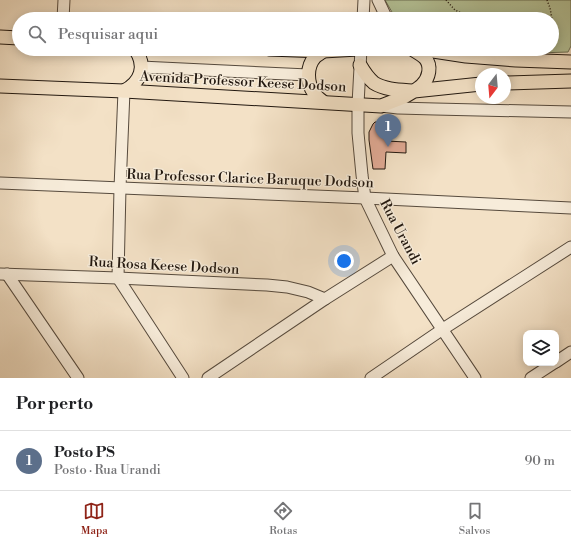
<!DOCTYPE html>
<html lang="pt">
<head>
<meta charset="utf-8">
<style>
  :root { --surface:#fff; --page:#f2f2f2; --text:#202124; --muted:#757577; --line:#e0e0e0; --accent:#8f2418 }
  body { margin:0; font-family:"Libre Bodoni",serif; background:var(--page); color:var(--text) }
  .controls { position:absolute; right:12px; bottom:12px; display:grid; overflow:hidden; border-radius:8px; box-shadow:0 2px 10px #0003 }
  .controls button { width:36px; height:36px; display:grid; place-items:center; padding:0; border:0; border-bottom:1px solid var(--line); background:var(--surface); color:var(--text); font:20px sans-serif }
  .compass { position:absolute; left:475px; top:68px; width:36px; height:36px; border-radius:50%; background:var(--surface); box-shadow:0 2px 10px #0003; rotate:196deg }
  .you { position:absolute; left:344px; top:261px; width:14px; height:14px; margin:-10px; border:3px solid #fff; border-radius:50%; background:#1a73e8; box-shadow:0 0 0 6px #1a73e833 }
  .badge { display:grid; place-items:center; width:26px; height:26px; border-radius:50%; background:var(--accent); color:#fff; font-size:13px; font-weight:700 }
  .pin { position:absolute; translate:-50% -33px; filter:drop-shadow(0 1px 2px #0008) }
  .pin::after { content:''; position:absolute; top:21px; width:14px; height:12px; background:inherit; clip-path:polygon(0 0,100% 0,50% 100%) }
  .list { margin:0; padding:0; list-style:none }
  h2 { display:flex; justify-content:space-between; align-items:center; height:52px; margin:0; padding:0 16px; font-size:17px }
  h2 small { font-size:13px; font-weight:400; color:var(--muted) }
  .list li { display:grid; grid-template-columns:26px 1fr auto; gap:12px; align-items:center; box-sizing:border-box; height:60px; padding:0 16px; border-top:1px solid var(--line) }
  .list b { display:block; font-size:15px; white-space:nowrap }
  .list p { margin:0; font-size:13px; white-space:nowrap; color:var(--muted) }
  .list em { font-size:13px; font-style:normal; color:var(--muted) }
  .icon { flex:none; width:22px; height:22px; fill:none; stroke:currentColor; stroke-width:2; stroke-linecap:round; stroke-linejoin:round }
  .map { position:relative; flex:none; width:571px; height:378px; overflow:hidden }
  .search { position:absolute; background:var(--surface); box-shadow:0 2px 10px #0003; left:12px; right:12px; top:12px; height:44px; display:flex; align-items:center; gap:10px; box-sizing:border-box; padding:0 14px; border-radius:22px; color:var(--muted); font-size:15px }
  .sheet { height:112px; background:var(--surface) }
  nav { display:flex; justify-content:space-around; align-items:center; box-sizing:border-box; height:56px; border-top:1px solid var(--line); background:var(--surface); font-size:11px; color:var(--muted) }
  nav a { display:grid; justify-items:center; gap:2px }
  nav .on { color:var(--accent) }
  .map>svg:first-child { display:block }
  .green { fill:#b5c499; stroke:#6b6e54 }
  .building { fill:#e2ab96; stroke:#21170f }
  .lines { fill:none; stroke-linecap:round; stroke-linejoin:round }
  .minor-casing { stroke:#564a3d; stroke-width:13 }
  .major-casing { stroke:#21170f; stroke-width:15 }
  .path { stroke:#21170f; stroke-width:1.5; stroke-dasharray:1 2; stroke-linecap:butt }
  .minor { stroke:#f7ecda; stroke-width:11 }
  .major { stroke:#f3e1c6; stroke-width:13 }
  .labels { text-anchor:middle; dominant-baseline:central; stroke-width:3; stroke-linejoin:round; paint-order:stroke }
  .street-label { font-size:14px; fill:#21170f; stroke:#f7ecda }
</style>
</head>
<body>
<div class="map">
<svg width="571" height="378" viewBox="0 0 571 378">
  <rect width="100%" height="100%" fill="#f3e1c6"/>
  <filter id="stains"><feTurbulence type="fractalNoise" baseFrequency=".005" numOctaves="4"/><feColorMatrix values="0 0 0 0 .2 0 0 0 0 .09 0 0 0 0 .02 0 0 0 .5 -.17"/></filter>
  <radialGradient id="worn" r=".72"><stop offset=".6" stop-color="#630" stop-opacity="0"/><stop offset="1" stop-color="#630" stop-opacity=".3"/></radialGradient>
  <path class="green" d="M385 0H571V46L568 52 538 53 498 49H552V19H396Z"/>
  <path class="building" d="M375 122H387L386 141 406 142V153L386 152 385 169H373L369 140V132L373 124Z"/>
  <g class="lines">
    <defs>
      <g id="minor">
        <path d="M378 0 387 19"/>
        <path d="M63 19 64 0"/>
        <path d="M363 19 364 0"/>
        <path d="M361 49 358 104V133L362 175 365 198 393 256 475 378"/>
        <path d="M141 67 308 75"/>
        <path d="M124 91 120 188 118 278 183 378"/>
        <path d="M381 106 398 108 435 109 571 112"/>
        <path d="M0 183 365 198 571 208"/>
        <path d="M0 274 118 278 267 285 287 287 308 292 325 299"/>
        <path d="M7 274 78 378"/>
        <path d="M556 362 571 352"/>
        <path d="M208 378 325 299 393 256"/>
        <path d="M371 378 443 329 571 247"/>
        <path d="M531 378 554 363"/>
      </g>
      <g id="major">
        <path d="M0 37 19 38"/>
        <path d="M269 49 323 51 358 49"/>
        <path d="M420 49 466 56 516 60 571 62"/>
        <path d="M323 51C321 53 317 55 315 57 306 67 307 83 314 93 316 97 320 99 323 102"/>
        <path d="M360 65C364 72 368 78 374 83 385 90 401 90 414 91 417 89 420 87 422 85 429 78 432 66 425 58 421 54 416 52 412 49"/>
        <path d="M505 83 571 81"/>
        <path d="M0 86 124 91 381 106 404 97 414 91 481 84"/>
        <path d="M124 91C141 82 147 66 135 49"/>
      </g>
    </defs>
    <use href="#minor" class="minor-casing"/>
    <use href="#major" class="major-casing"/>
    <g class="path">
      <path d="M446 0 455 10 463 14 498 19"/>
      <path d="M547 0 550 8 552 19"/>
    </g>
    <use href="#minor" class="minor"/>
    <use href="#major" class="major"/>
  </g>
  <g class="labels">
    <g class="street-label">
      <text transform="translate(243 82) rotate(3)">Avenida Professor Keese Dodson</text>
      <text transform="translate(250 179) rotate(2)">Rua Professor Clarice Baruque Dodson</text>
      <text transform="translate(400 232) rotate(62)">Rua Urandi</text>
      <text transform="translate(164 266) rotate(3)">Rua Rosa Keese Dodson</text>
    </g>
  </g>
  <rect width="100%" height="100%" filter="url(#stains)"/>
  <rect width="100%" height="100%" fill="url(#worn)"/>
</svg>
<div class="controls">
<button><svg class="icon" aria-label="layers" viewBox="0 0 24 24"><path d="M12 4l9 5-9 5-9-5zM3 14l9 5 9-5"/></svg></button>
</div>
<svg class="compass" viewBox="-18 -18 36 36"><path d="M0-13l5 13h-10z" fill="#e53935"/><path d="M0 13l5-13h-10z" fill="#757577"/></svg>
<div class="you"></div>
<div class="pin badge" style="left:388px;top:147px;background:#5c6f8a">1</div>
<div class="search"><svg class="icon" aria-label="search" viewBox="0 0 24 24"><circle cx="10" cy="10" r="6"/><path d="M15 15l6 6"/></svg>Pesquisar aqui</div>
</div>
<section class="sheet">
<h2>Por perto<small></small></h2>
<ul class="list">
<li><span class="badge" style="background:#5c6f8a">1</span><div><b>Posto PS</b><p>Posto · Rua Urandi</p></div><em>90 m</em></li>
</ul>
</section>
<nav>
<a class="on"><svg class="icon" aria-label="map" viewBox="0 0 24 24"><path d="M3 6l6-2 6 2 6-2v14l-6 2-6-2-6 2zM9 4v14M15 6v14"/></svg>Mapa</a>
<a><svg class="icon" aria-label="directions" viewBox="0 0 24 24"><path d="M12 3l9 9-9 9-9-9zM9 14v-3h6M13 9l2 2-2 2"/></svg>Rotas</a>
<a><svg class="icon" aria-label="saved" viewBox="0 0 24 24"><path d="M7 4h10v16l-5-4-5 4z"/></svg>Salvos</a>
</nav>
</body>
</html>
